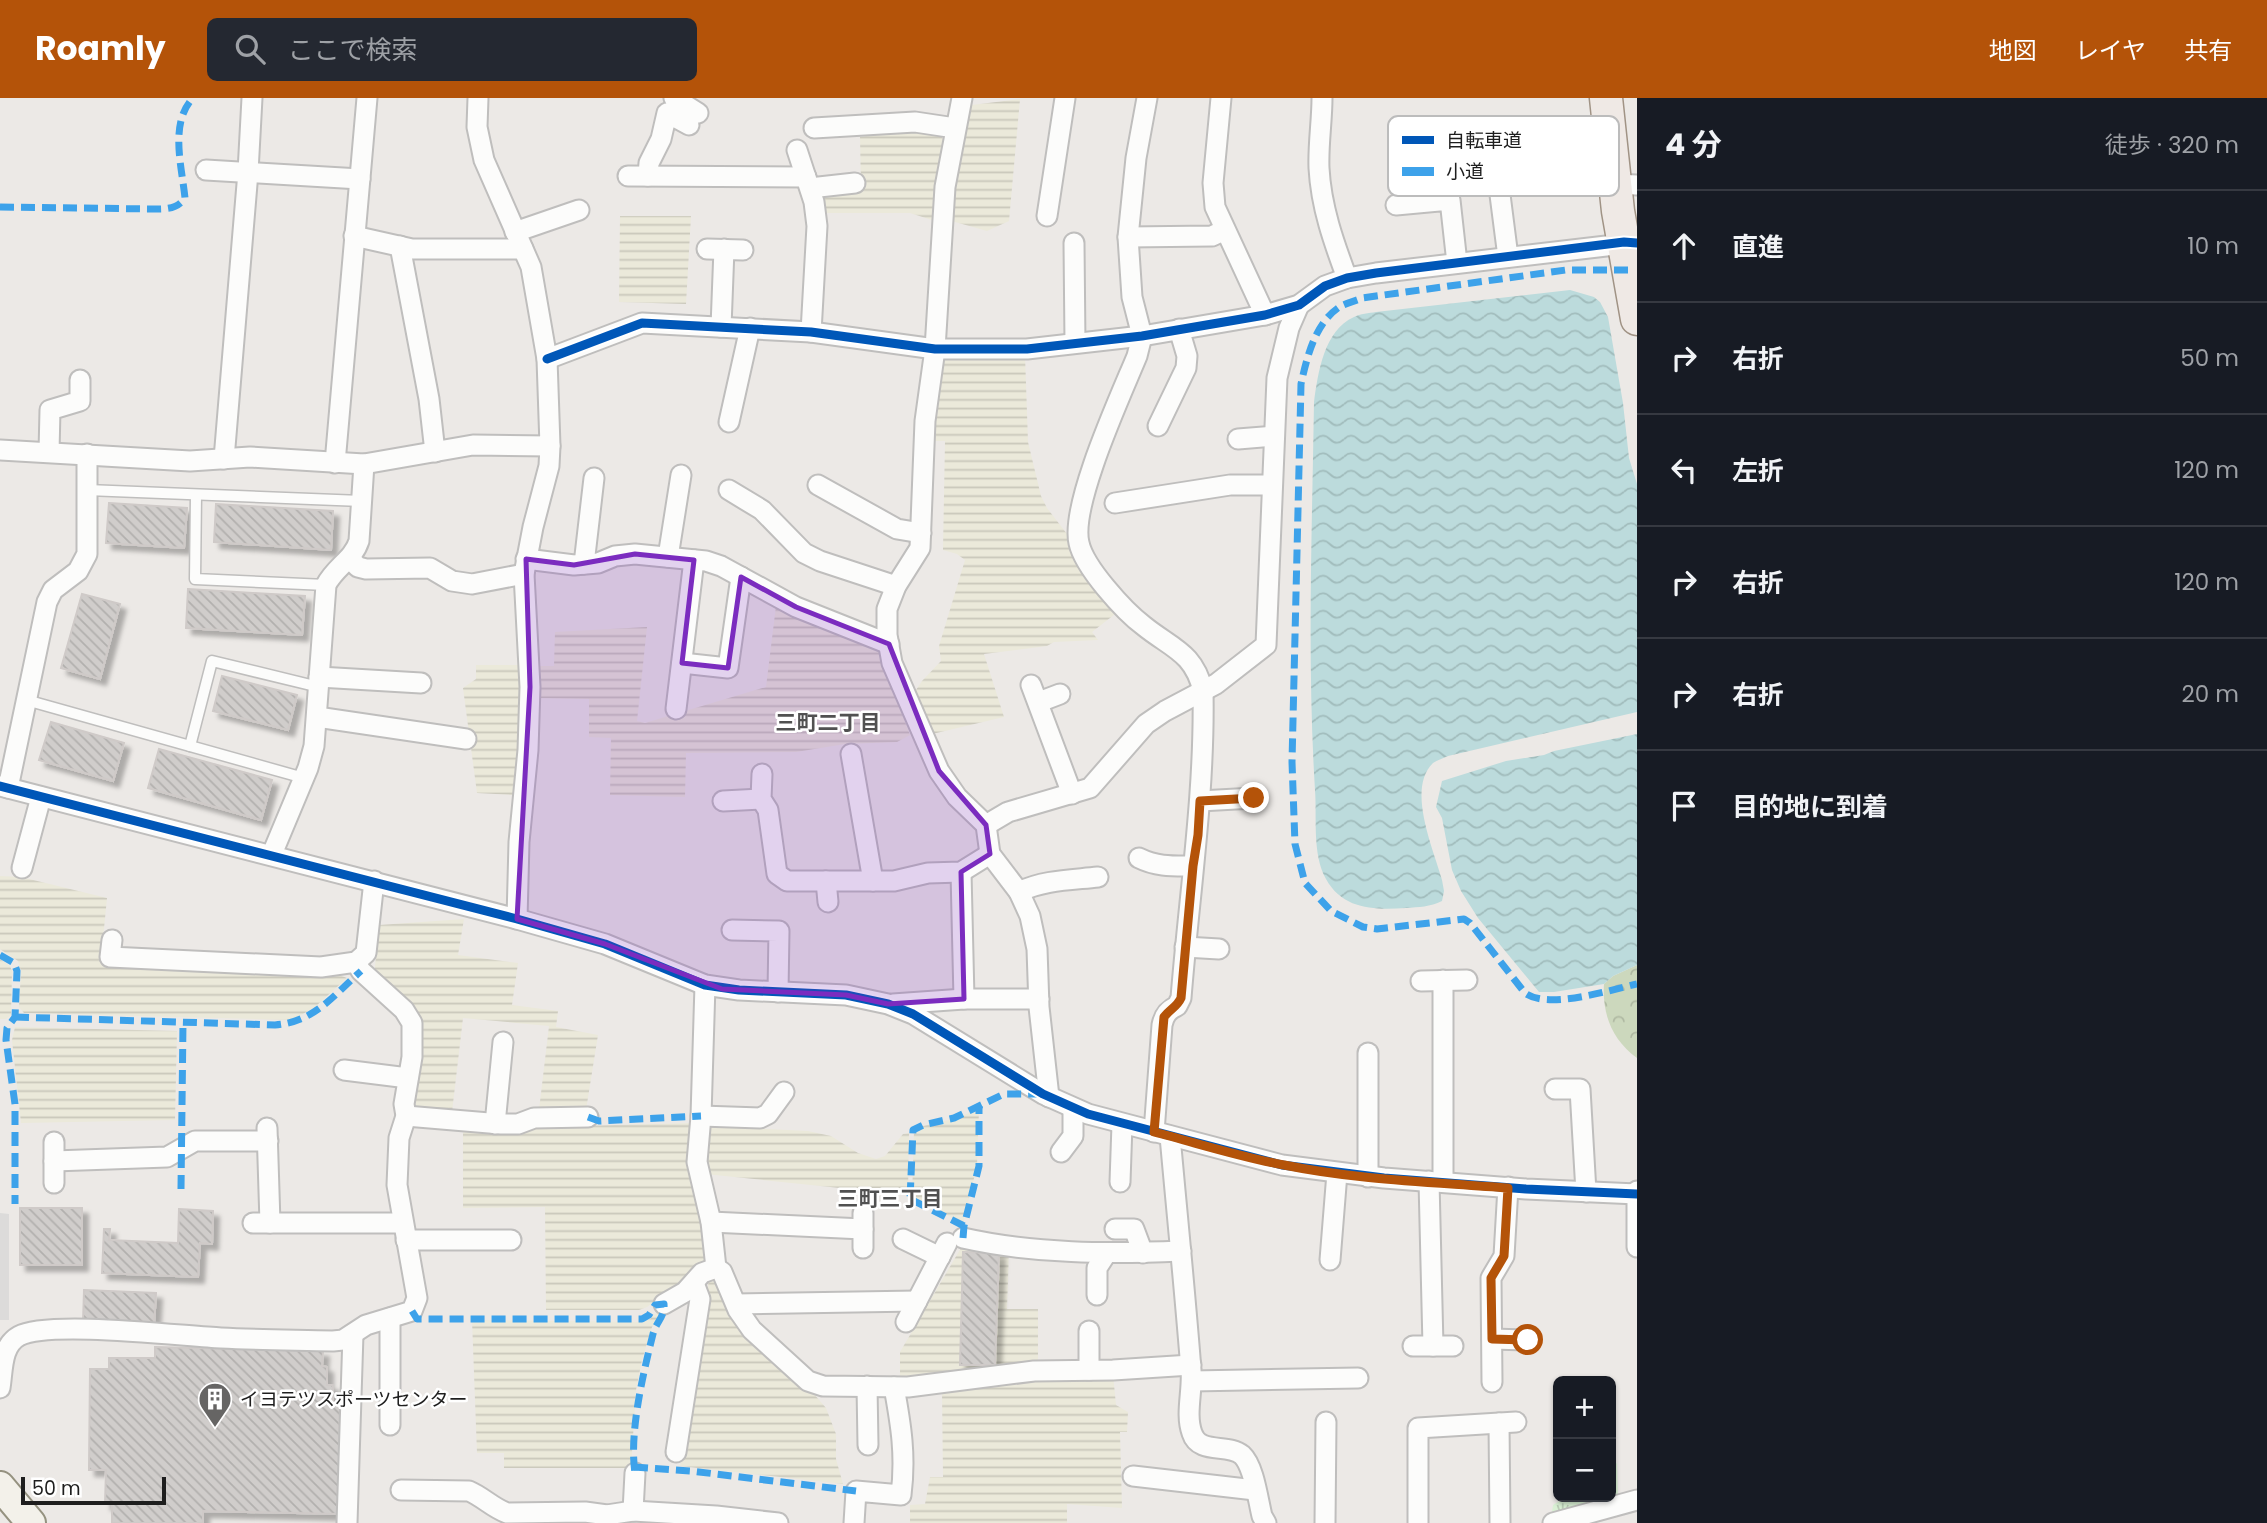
<!DOCTYPE html>
<html lang="ja">
<head>
<meta charset="utf-8">
<style>
  :root { --surface:#171b24; --page:#242831; --text:#f1f3f6; --muted:#9ea1a6; --line:#363941; --accent:#b45309 }
  body { margin:0; font-family:Poppins,"Noto Sans JP",sans-serif; background:var(--page); color:var(--text) }
  .controls { position:absolute; right:21px; bottom:21px; display:grid; overflow:hidden; border-radius:10px; box-shadow:0 2px 5px #0004 }
  .controls button { width:63px; height:63px; display:grid; place-items:center; padding:0; border:0; border-bottom:2px solid var(--line); background:var(--surface); color:var(--text); font:35px sans-serif }
  .scale { position:absolute; left:21px; bottom:18px; width:145px; box-sizing:border-box; padding-left:7px; border:4px solid #1e1e1e; border-top:0; font-size:19px; line-height:24px; white-space:nowrap; color:#1e1e1e; -webkit-text-stroke:5px #fff; paint-order:stroke }
  .stop { position:absolute; width:21px; height:21px; margin:-16px; border:5px solid #b45309; border-radius:50%; background:#fff }
  .stop.end { background:#b45309; border-color:#fff; box-shadow:0 2px 7px #0008 }
  .list { margin:0; padding:0; list-style:none }
  h2 { display:flex; justify-content:space-between; align-items:center; height:91px; margin:0; padding:0 28px; font-size:30px }
  h2 small { font-size:23px; font-weight:400; color:var(--muted) }
  .list li { display:grid; grid-template-columns:46px 1fr auto; gap:21px; align-items:center; box-sizing:border-box; height:112px; padding:0 28px; border-top:2px solid var(--line) }
  .list b { display:block; font-size:26px; white-space:nowrap }
  .list em { font-size:23px; font-style:normal; color:var(--muted) }
  .icon { flex:none; width:38px; height:38px; fill:none; stroke:currentColor; stroke-width:2; stroke-linecap:round; stroke-linejoin:round }
  .map { position:relative; flex:none; width:1637px; height:1425px; overflow:hidden }
  header { display:flex; align-items:center; gap:42px; box-sizing:border-box; height:98px; padding:0 35px; background:var(--accent); color:#fff }
  header strong { font-size:33px }
  nav { display:flex; gap:38px; margin-inline-start:auto; font-size:24px }
  .search { width:490px; height:63px; background:var(--page); display:flex; align-items:center; gap:18px; box-sizing:border-box; padding:0 24px; border-radius:10px; color:var(--muted); font-size:26px }
  main { display:flex }
  aside { flex:1; background:var(--surface) }
  .map>svg:first-child { display:block }
  .farmland { fill:url(#farmland-rules) }
  .forest { fill:url(#forest-crowns) }
  .park { fill:url(#park-tufts) }
  .parking { fill:#dcdbda }
  .water { fill:url(#water-waves) }
  .building { fill:url(#building-back-hatch); stroke:#cfcac8; stroke-width:2; filter:url(#shadow) }
  .lines { fill:none; stroke-linecap:round; stroke-linejoin:round }
  .lane-casing { stroke:#bfbebd; stroke-width:13 }
  .street-casing { stroke:#bfbebd; stroke-width:23 }
  .secondary-casing { stroke:#959280; stroke-width:32 }
  .primary-casing { stroke:#a09385; stroke-width:35 }
  .lane { stroke:#fcfcfb; stroke-width:10 }
  .street { stroke:#fcfcfb; stroke-width:19 }
  .secondary { stroke:#f3f1ea; stroke-width:28 }
  .primary { stroke:#efe9e5; stroke-width:32 }
  .quiet { stroke:#3da2ea; stroke-width:7; stroke-dasharray:14 7; stroke-linecap:butt }
  .cycleway-casing { stroke:#fff; stroke-width:13 }
  .cycleway { stroke:#0057b8; stroke-width:9 }
  .route { stroke:#b45309; stroke-width:9 }
  .marked { fill:#7b2cbf; fill-opacity:0.2; stroke:#7b2cbf; stroke-width:5; stroke-linejoin:round }
  .labels { text-anchor:middle; dominant-baseline:central; stroke-width:5; stroke-linejoin:round; paint-order:stroke }
  .poi-label { font-size:19px; fill:#1e1e1e; stroke:#fff; text-anchor:start }
  .neighbourhood-label { font-size:21px; font-weight:bold; fill:#515151; stroke:#fff }
  .key { fill:#fff; stroke:#bcbcbc; stroke-width:2 }
  .key-label { font-size:19px; fill:#1e1e1e }
</style>
</head>
<body>
<header>
<strong>Roamly</strong>
<div class="search"><svg class="icon" aria-label="search" viewBox="0 0 24 24"><circle cx="10" cy="10" r="6"/><path d="M15 15l6 6"/></svg>ここで検索</div>
<nav><a>地図</a><a>レイヤ</a><a>共有</a></nav>
</header>
<main>
<div class="map">
<svg width="1637" height="1425" viewBox="0 0 1637 1425">
  <defs>
    <pattern id="farmland-rules" width="6" height="5" patternUnits="userSpaceOnUse" patternTransform="scale(1.75)"><rect width="6" height="5" fill="#ebe9da"/><path d="M0 2.5h6" fill="none" stroke="#c9c7bb"/></pattern>
    <pattern id="forest-crowns" width="20" height="18" patternUnits="userSpaceOnUse" patternTransform="scale(1.75)"><rect width="20" height="18" fill="#ccd8bd"/><path d="M2 6a3 3 0 1 1 6 0M12 15a3 3 0 1 1 6 0" fill="none" stroke="#afb9a2"/></pattern>
    <pattern id="park-tufts" width="24" height="20" patternUnits="userSpaceOnUse" patternTransform="scale(1.75)"><rect width="24" height="20" fill="#d9f0d4"/><path d="M3 7l-1-3M5 7V3M7 7l1-3M15 17l-1-3M17 17v-4M19 17l1-3" fill="none" stroke="#bacdb6"/></pattern>
    <pattern id="water-waves" width="16" height="10" patternUnits="userSpaceOnUse" patternTransform="scale(1.75)"><rect width="16" height="10" fill="#bcdbdc"/><path d="M0 5q4-4 8 0t8 0" fill="none" stroke="#a1bcbc"/></pattern>
    <pattern id="building-back-hatch" width="6" height="6" patternUnits="userSpaceOnUse" patternTransform="scale(1.75)"><rect width="6" height="6" fill="#d0cdcb"/><path d="M-1 5l2 2M0 0l6 6M5-1l2 2" fill="none" stroke="#b2b0ae"/></pattern>
    <filter id="shadow"><feDropShadow dx="6" dy="6" stdDeviation="2" flood-color="#0004"/></filter>
  </defs>
  <rect width="100%" height="100%" fill="#ece9e6"/>
  <g class="farmland">
    <path d="M1020 1 1009 123 987 133 948 122 967 10 972 7Z"/>
    <path d="M904 32 941 38 946 45 935 123 910 115H822L819 95 861 90 860 39Z"/>
    <path d="M620 118H691L686 206 619 204Z"/>
    <path d="M938 255 1025 257 1028 344 1041 398 1047 410 1074 445 1119 513 1092 534 1098 542 1054 544 1047 548 984 556 1004 619 928 637 914 604 916 592 922 583 941 563 939 548 965 462 957 456 943 452 945 343H931Z"/>
    <path d="M776 508 878 550 910 637 897 644 845 646 796 654 686 655 685 699 610 697 611 640 589 639V601L536 600 535 568H554L555 534 647 529 637 623 645 625 766 589Z"/>
    <path d="M476 567H526L519 693 513 697 477 695 463 590 476 581Z"/>
    <path d="M0 778 21 779 107 800 101 861 331 874 347 880 316 908 293 922 24 915 19 909 21 873 18 863 0 851Z"/>
    <path d="M464 821 458 857 518 865 512 907 558 913 556 929 598 937 586 1012H539L549 928 463 920 452 1014 415 1011 423 926 421 920 374 879 379 827Z"/>
    <path d="M0 861 10 868 12 873 11 917 6 921H0Z"/>
    <path d="M15 929 177 933 175 1022 21 1025 12 942Z"/>
    <path d="M979 1011 977 1068 963 1125 912 1100 914 1033 923 1028 954 1021Z"/>
    <path d="M694 1025 708 1165 647 1209 639 1212H546L545 1109 463 1110V1031Z"/>
    <path d="M710 1028 808 1033 831 1038 858 1055 876 1061 885 1058 903 1036 909 1035 908 1097 705 1076Z"/>
    <path d="M965 1143 1009 1152 1007 1211H1038V1265L900 1283V1254Z"/>
    <path d="M712 1177 826 1310 836 1336V1361L843 1386 680 1368 709 1181Z"/>
    <path d="M660 1211 662 1213 660 1217 652 1229 642 1262 636 1292 631 1370H504V1355H477L472 1222 643 1224 650 1221Z"/>
    <path d="M1113 1276 1116 1307 1128 1314 1127 1334H1120L1122 1410 1067 1406V1425H910V1407L925 1406 930 1379H943L942 1293Z"/>
  </g>
  <path class="forest" d="M1637 867V960C1612 942 1602 916 1604 886L1613 878Z"/>
  <path class="park" d="M1617 1365 1618 1399 1552 1414 1553 1407 1566 1399H1611V1369Z"/>
  <path class="parking" d="M0 1115 9 1116V1222H0Z"/>
  <g class="water">
    <path d="M1570 192 1594 199 1600 204 1608 219 1623 305 1629 360 1637 386V614L1448 658C1444 660 1437 662 1433 665 1406 691 1434 752 1442 782L1444 793 1442 803C1430 809 1419 809 1406 810 1375 812 1343 812 1326 781 1312 756 1317 720 1315 692 1307 563 1312 433 1314 304 1318 275 1324 232 1354 219 1360 216 1369 215 1376 214Z"/>
    <path d="M1637 636V867L1613 878 1604 886 1554 894H1539L1478 820 1461 793 1452 772 1442 720 1436 709 1442 683 1506 663 1544 657 1554 653Z"/>
  </g>
  <g class="building">
    <path d="M109 405 187 410 184 450 106 445Z"/>
    <path d="M216 406 333 413 331 452 214 444Z"/>
    <path d="M188 491 305 498 302 537 186 530Z"/>
    <path d="M82 496 120 506 100 581 61 570Z"/>
    <path d="M222 578 297 597 288 632 213 613Z"/>
    <path d="M51 624 124 645 113 683 39 662Z"/>
    <path d="M159 651 272 682 261 722 148 690Z"/>
    <rect x="20" y="1110" width="62" height="57"/>
    <path d="M179 1111 213 1113 212 1146 200 1145 198 1179 102 1175 104 1131H110L109 1142 178 1145Z"/>
    <path d="M963 1154 999 1155 995 1267H960Z"/>
    <path d="M84 1192 156 1195 154 1228 83 1225Z"/>
    <path d="M155 1249 323 1253 322 1268 327 1269V1287H333V1307H340L339 1356H346L345 1393H338V1416L203 1413V1425H112V1406H105L106 1372H89L90 1271H109V1260H155Z"/>
  </g>
  <g class="lines">
    <defs>
      <g id="lane">
        <path d="M87 392 362 403"/>
        <path d="M196 397 195 481 326 487"/>
        <path d="M26 602 304 680"/>
        <path d="M190 648 212 563 319 589"/>
      </g>
      <g id="street">
        <path d="M674 0 698 15"/>
        <path d="M962 0 945 89 935 251 925 323 920 450 896 488 887 511V537L892 565 939 673 957 699 986 727 990 756 1019 794 1030 818 1037 851 1039 909 1049 999"/>
        <path d="M1147 0 1136 60 1128 139 1132 199 1142 238 1137 258C1121 297 1070 407 1079 445 1084 469 1124 513 1144 528 1171 550 1194 554 1203 593 1205 696 1189 798 1181 900L1177 908C1168 912 1164 917 1162 927L1154 1034"/>
        <path d="M1221 0 1213 85 1215 109 1265 217"/>
        <path d="M1322 0C1322 23 1318 47 1319 70 1321 109 1334 145 1347 180"/>
        <path d="M814 30 915 24 955 30"/>
        <path d="M797 52 814 104 817 128 811 234"/>
        <path d="M206 72 360 81"/>
        <path d="M628 78 806 79"/>
        <path d="M648 78 649 65 661 41 667 15 689 27"/>
        <path d="M1615 86 1637 87"/>
        <path d="M1499 89 1508 159"/>
        <path d="M810 90 855 85"/>
        <path d="M1396 107 1450 102 1457 165"/>
        <path d="M1047 118 1065 0"/>
        <path d="M515 134 579 112"/>
        <path d="M354 138 412 151H523"/>
        <path d="M1128 139 1212 138 1225 132"/>
        <path d="M1074 145 1075 245"/>
        <path d="M400 148 429 301 435 354"/>
        <path d="M707 151 743 152"/>
        <path d="M721 229 724 151"/>
        <path d="M547 261 642 225 811 234 935 251H1027L1142 238 1265 217 1299 207 1325 188 1347 180 1376 175 1632 145"/>
        <path d="M729 324 750 230"/>
        <path d="M1158 328 1186 270 1187 258 1179 231"/>
        <path d="M1238 341 1274 338"/>
        <path d="M0 352 190 363 250 359 364 366 473 347 550 348 547 261 531 169 484 62 477 29 478 0"/>
        <path d="M49 354 50 312 80 303V282"/>
        <path d="M224 361 248 74 252 0"/>
        <path d="M335 365 367 0"/>
        <path d="M818 387 897 431 921 435"/>
        <path d="M729 392 762 412 804 455 820 463 896 488"/>
        <path d="M1115 405 1230 387H1272"/>
        <path d="M668 459 681 377"/>
        <path d="M350 461 358 469 366 471 430 470 452 483 472 486 524 476"/>
        <path d="M526 461 574 467 598 465 615 458 635 456 706 463 721 468 796 509 889 546"/>
        <path d="M584 466 594 380"/>
        <path d="M682 565 728 570 741 479"/>
        <path d="M319 579 421 585"/>
        <path d="M1031 587 1072 696"/>
        <path d="M1039 604 1060 596"/>
        <path d="M676 611 694 462"/>
        <path d="M317 619 466 641"/>
        <path d="M851 656 873 783"/>
        <path d="M762 676 761 701 768 712 777 776 787 783H894L928 775 961 774 990 756"/>
        <path d="M0 688 517 821 605 846 705 887 739 892 846 897 888 906 913 916 1043 996 1088 1016 1282 1067 1384 1080 1526 1091 1637 1096"/>
        <path d="M8 690 47 504 53 492 78 473 87 456V356"/>
        <path d="M723 703 761 701"/>
        <path d="M1200 703 1254 700"/>
        <path d="M986 727 1008 714 1090 690 1146 626 1165 613 1216 586 1266 547 1277 280 1289 230 1299 207"/>
        <path d="M272 756 308 670 314 648 326 487C335 469 353 462 359 443L364 366"/>
        <path d="M1139 760C1157 769 1173 768 1193 768"/>
        <path d="M22 770 41 699"/>
        <path d="M961 774 964 901"/>
        <path d="M826 783 828 804"/>
        <path d="M1019 794C1043 782 1072 782 1098 779"/>
        <path d="M517 821 519 744 528 652 530 589 524 476 533 429 549 368 550 348"/>
        <path d="M732 832 779 833 778 894"/>
        <path d="M112 842 110 859 321 869 356 864 366 855 374 783"/>
        <path d="M1185 849 1219 851"/>
        <path d="M1421 883 1467 882"/>
        <path d="M705 887 701 1018 697 1064 711 1124 716 1170"/>
        <path d="M893 906 964 901H1039"/>
        <path d="M344 972 408 980"/>
        <path d="M1555 991H1580L1586 1094"/>
        <path d="M406 1018 501 1026H518L534 1020 588 1019"/>
        <path d="M701 1018 760 1020 768 1016 784 994"/>
        <path d="M495 1026 503 944"/>
        <path d="M267 1030 270 1125"/>
        <path d="M1170 1038C1177 1116 1185 1194 1191 1272 1193 1292 1185 1316 1192 1335 1199 1357 1228 1345 1242 1357 1254 1368 1258 1402 1262 1418L1266 1425"/>
        <path d="M54 1044V1085"/>
        <path d="M1061 1054 1073 1038V1010"/>
        <path d="M54 1063 167 1059 195 1043H268"/>
        <path d="M1368 1079V955"/>
        <path d="M1429 1083 1433 1248"/>
        <path d="M1120 1084 1122 1026"/>
        <path d="M1443 1084V882"/>
        <path d="M1637 1093V1149"/>
        <path d="M863 1115V1150"/>
        <path d="M711 1124 863 1131"/>
        <path d="M253 1125H403"/>
        <path d="M1115 1131H1134L1143 1155"/>
        <path d="M963 1140C1034 1156 1109 1156 1181 1153"/>
        <path d="M903 1141 940 1159"/>
        <path d="M406 1142H511"/>
        <path d="M1330 1162 1337 1075"/>
        <path d="M1097 1197V1170L1106 1156"/>
        <path d="M664 1206 685 1194 702 1175 716 1170 722 1174 738 1212 752 1232 808 1283 823 1288 908 1289 1034 1273 1113 1272 1191 1267"/>
        <path d="M736 1206 917 1203"/>
        <path d="M390 1220V1327"/>
        <path d="M906 1224 947 1145"/>
        <path d="M1089 1233V1272"/>
        <path d="M1492 1241 1528 1242"/>
        <path d="M1413 1248H1453"/>
        <path d="M1192 1283 1358 1280"/>
        <path d="M1492 1284 1491 1180 1504 1158 1508 1089"/>
        <path d="M867 1288 868 1347"/>
        <path d="M0 1290C3 1272 1 1248 19 1238 48 1222 181 1238 221 1240 258 1242 295 1242 333 1243L343 1242 366 1227 412 1213 417 1200 397 1087 399 1040 406 1018 404 1006 412 959V925L404 912 361 873 356 864"/>
        <path d="M1499 1325 1500 1425"/>
        <path d="M676 1354 700 1201 694 1185"/>
        <path d="M1133 1378 1255 1392"/>
        <path d="M401 1392 469 1393C483 1399 493 1410 507 1415L585 1414 607 1417 633 1413 716 1418 778 1425"/>
        <path d="M633 1413 635 1375"/>
        <path d="M347 1425 353 1236"/>
        <path d="M854 1425 856 1393 901 1397C906 1358 901 1327 894 1289"/>
        <path d="M1325 1425 1326 1324"/>
        <path d="M1418 1425V1330L1516 1324"/>
        <path d="M1553 1425 1637 1402"/>
      </g>
      <path id="secondary" d="M0 1388 31 1425"/>
      <path id="primary" d="M1606 0 1618 113 1637 221"/>
    </defs>
    <use href="#lane" class="lane-casing"/>
    <use href="#street" class="street-casing"/>
    <use href="#secondary" class="secondary-casing"/>
    <use href="#primary" class="primary-casing"/>
    <use href="#lane" class="lane"/>
    <use href="#street" class="street"/>
    <use href="#secondary" class="secondary"/>
    <use href="#primary" class="primary"/>
    <g class="quiet">
      <path d="M0 109 154 111C167 111 177 111 185 100 182 69 169 25 193 0"/>
      <path d="M1628 172H1566L1362 200C1355 203 1347 205 1341 208 1315 224 1307 259 1301 286L1292 664 1295 746 1305 785 1331 813 1363 829 1377 831 1464 821 1470 825 1525 895C1548 912 1610 892 1637 886"/>
      <path d="M0 857 14 865 17 873 15 919 7 930 6 942 15 1006V1106"/>
      <path d="M15 919 275 927C314 924 333 898 361 873"/>
      <path d="M588 1019 599 1023 701 1018"/>
      <path d="M181 1091 183 924"/>
      <path d="M964 1128 910 1101 913 1032 923 1027 954 1020 1004 996H1039"/>
      <path d="M963 1140 964 1128 979 1068V1008"/>
      <path d="M412 1213 417 1221H642L649 1217 655 1207 664 1206C665 1219 656 1224 653 1236 643 1276 629 1335 635 1375"/>
      <path d="M634 1369 691 1373 856 1393"/>
    </g>
    <defs>
      <g id="cycleway">
        <path d="M547 261 642 225 811 234 935 251H1027L1142 238 1265 217 1299 207 1325 188 1347 180 1376 175 1624 144 1637 145"/>
        <path d="M0 688 517 821 605 846 705 887 739 892 846 897 888 906 913 916 1043 996 1088 1016 1282 1067 1384 1080 1526 1091 1637 1096"/>
      </g>
    </defs>
    <use href="#cycleway" class="cycleway-casing"/>
    <use href="#cycleway" class="cycleway"/>
  </g>
  <g class="lines">
    <path class="route" d="M1254 700 1200 703 1198 737 1193 768 1181 900C1177 909 1170 911 1164 919L1154 1034C1197 1045 1240 1059 1284 1067 1357 1082 1433 1084 1508 1090L1504 1158 1491 1180 1492 1241 1528 1242"/>
  </g>
  <path class="marked" d="M635 456 694 462 682 565 728 570 741 479 796 509 889 546 939 673 986 727 990 756 961 774 964 901 888 906 846 897 722 891 605 846 517 821 530 589 526 461 574 467Z"/>
  <defs>
    <symbol id="building-pin" viewBox="-11 -11 22 30"><path d="M0 17L-7.5 6A9.5 9.5 0 1 1 7.5 6Z" fill="#666564" stroke="#fff"/><path d="M-4-6H4V6H1V3H-1V6H-4ZM-2.5-4.3h1.7v1.8h-1.7ZM.8-4.3h1.7v1.8H.8ZM-2.5-1h1.7V.8h-1.7ZM.8-1h1.7V.8H.8Z" fill="#fff"/></symbol>
  </defs>
  <g fill-rule="evenodd">
    <use href="#building-pin" x="196" y="1282" width="38" height="52"/>
  </g>
  <g class="labels">
    <g class="poi-label">
      <text x="240" y="1301">イヨテツスポーツセンター</text>
    </g>
    <g class="neighbourhood-label">
      <text x="828" y="624">三町二丁目</text>
      <text x="890" y="1100">三町三丁目</text>
    </g>
  </g>
  <rect x="1388" y="18" width="231" height="80" rx="10" class="key"/>
  <rect x="1402" y="38" width="32" height="8" fill="#0057b8"/>
  <rect x="1402" y="69" width="32" height="9" fill="#3da2ea"/>
  <g class="key-label">
    <text x="1446" y="49">自転車道</text>
    <text x="1446" y="80">小道</text>
  </g>
</svg>
<div class="controls">
<button>+</button>
<button>−</button>
</div>
<div class="scale">50 m</div>
<div class="stop" style="left:1528px;top:1242px"></div>
<div class="stop end" style="left:1254px;top:700px"></div>
</div>
<aside>
<h2>4 分<small>徒歩 · 320 m</small></h2>
<ul class="list">
<li><svg class="icon" aria-label="ahead" viewBox="0 0 24 24"><path d="M12 20V5M6 11l6-6 6 6"/></svg><div><b>直進</b></div><em>10 m</em></li>
<li><svg class="icon" aria-label="right" viewBox="0 0 24 24"><path d="M7 20v-9h11M14 6l5 5-5 5"/></svg><div><b>右折</b></div><em>50 m</em></li>
<li><svg class="icon" aria-label="left" viewBox="0 0 24 24"><path d="M17 20v-9H6M10 6l-5 5 5 5"/></svg><div><b>左折</b></div><em>120 m</em></li>
<li><svg class="icon" aria-label="right" viewBox="0 0 24 24"><path d="M7 20v-9h11M14 6l5 5-5 5"/></svg><div><b>右折</b></div><em>120 m</em></li>
<li><svg class="icon" aria-label="right" viewBox="0 0 24 24"><path d="M7 20v-9h11M14 6l5 5-5 5"/></svg><div><b>右折</b></div><em>20 m</em></li>
<li><svg class="icon" aria-label="arrive" viewBox="0 0 24 24"><path d="M6 21V4h12l-3 4 3 4H6"/></svg><div><b>目的地に到着</b></div></li>
</ul>
</aside>
</main>
</body>
</html>
